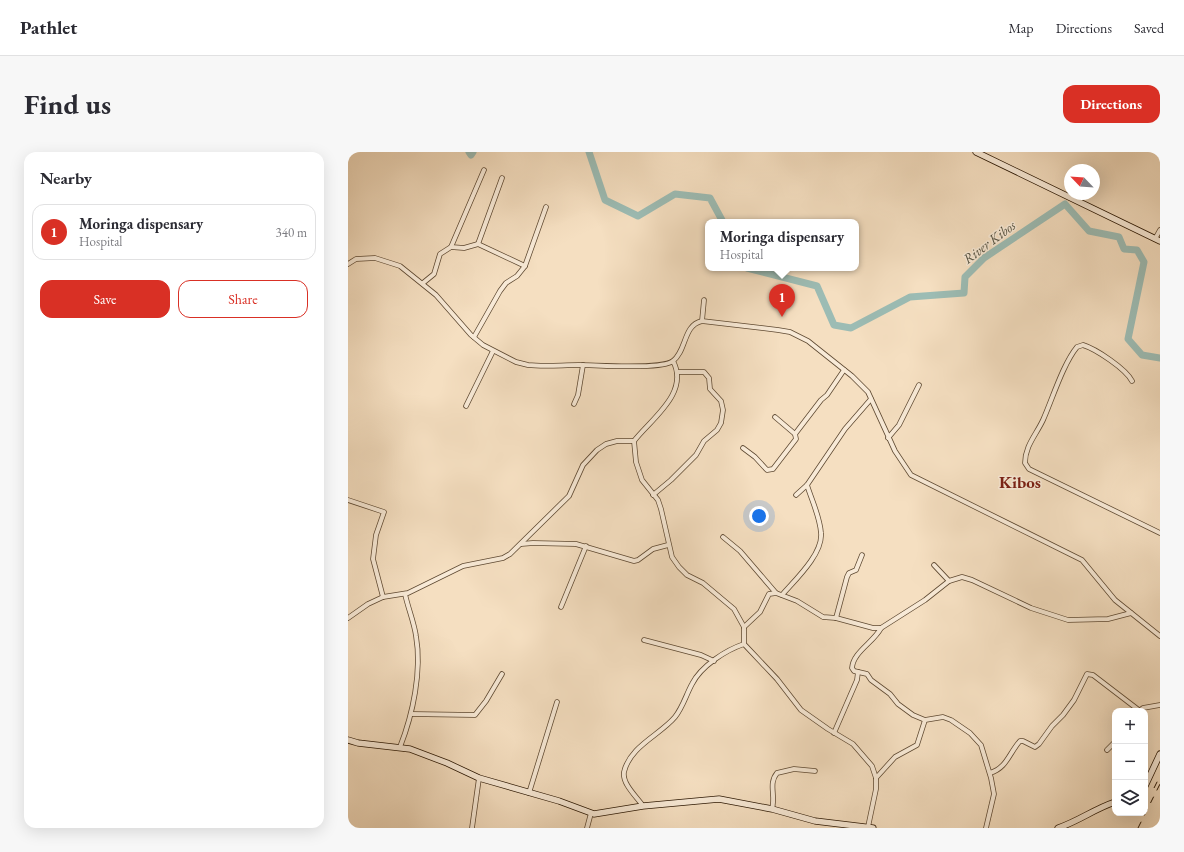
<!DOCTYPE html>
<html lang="en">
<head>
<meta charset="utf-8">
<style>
  :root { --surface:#fff; --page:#f7f7f7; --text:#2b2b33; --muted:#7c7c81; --line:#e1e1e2; --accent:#d93025 }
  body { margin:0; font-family:"EB Garamond",serif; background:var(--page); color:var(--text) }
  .controls { position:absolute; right:12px; bottom:12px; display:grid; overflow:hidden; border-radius:8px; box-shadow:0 4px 16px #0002 }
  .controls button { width:36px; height:36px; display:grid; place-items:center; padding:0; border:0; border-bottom:1px solid var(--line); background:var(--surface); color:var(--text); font:20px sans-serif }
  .compass { position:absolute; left:716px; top:12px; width:36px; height:36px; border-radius:50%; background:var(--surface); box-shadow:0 4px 16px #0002; rotate:295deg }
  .you { position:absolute; left:411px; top:364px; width:14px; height:14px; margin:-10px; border:3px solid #fff; border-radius:50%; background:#1a73e8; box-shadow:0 0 0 6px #1a73e833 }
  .badge { display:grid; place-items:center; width:26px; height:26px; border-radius:50%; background:var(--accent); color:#fff; font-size:13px; font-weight:700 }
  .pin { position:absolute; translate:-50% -33px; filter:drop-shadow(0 1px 2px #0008) }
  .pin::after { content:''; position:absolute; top:21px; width:14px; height:12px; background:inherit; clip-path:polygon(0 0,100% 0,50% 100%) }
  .popup { position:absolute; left:357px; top:67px; width:154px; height:52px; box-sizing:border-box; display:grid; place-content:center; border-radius:8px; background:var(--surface); filter:drop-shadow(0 1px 3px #0005); font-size:13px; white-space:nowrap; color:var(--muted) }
  .popup b { font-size:15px; color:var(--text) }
  .popup::after { content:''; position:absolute; left:50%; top:100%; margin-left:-8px; border:8px solid transparent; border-top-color:var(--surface) }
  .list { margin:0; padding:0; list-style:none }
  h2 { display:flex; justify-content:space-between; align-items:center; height:52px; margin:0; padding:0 16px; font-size:17px }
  h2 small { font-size:13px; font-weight:400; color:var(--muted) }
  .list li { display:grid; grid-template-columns:26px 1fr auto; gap:12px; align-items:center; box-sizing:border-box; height:56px; margin:0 8px 8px; padding:0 8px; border:1px solid var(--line); border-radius:12px }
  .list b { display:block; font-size:15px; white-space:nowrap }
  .list p { margin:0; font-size:13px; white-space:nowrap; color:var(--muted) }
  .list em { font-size:13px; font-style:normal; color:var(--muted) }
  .actions { display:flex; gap:8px; padding:12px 16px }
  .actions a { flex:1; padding:9px 0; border:1px solid var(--accent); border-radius:12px; text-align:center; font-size:14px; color:var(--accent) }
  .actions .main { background:var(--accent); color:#fff }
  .icon { flex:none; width:22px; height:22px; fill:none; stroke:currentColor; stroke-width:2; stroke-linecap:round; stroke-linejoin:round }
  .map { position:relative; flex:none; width:812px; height:676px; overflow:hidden; border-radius:12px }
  header { display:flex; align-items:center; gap:24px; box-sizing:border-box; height:56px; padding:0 20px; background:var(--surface); border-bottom:1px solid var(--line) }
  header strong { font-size:19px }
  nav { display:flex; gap:22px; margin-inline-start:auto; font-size:14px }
  .intro { display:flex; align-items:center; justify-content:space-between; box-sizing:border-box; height:96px; padding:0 24px }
  h1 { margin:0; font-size:28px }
  .button { padding:10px 18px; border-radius:12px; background:var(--accent); color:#fff; font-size:14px; font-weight:700 }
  main { display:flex; gap:24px; padding:0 24px }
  aside { flex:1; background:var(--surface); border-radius:12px; box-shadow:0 4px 16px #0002 }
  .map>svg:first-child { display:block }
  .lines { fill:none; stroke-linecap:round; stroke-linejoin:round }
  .river { stroke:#9cbcb4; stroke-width:7 }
  .street-casing { stroke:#5e4932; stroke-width:5.5 }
  .secondary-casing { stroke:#2b1703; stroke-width:7 }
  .street { stroke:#f8ead7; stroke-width:4 }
  .secondary { stroke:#f8ead7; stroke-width:5.5 }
  .rail { stroke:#2b1703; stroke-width:1; stroke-dasharray:7 7; stroke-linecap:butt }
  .labels { text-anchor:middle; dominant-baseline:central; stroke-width:3; stroke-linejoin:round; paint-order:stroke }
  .water-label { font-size:14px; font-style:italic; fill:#535141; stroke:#f8ead7 }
  .district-label { font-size:17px; font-weight:bold; fill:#7a1f14; stroke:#f8ead7 }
</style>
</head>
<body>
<header>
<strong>Pathlet</strong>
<nav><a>Map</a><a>Directions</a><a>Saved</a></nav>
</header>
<div class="intro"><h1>Find us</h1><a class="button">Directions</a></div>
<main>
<aside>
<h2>Nearby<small></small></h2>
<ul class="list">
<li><span class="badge">1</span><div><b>Moringa dispensary</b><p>Hospital</p></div><em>340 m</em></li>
</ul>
<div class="actions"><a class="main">Save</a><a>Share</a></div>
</aside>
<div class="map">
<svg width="812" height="676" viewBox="0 0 812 676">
  <rect width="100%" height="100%" fill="#f5dfc1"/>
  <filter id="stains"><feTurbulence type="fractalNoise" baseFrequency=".005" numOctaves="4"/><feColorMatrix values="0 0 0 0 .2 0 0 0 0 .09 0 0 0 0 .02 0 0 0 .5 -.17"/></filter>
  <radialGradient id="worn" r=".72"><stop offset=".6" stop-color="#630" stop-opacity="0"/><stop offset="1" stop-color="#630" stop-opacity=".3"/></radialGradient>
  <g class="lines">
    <g class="river">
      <path d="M121 0 123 3 125 0"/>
      <path d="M241 0 257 48 290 64 327 42 362 46 375 70"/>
      <path d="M399 116 469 134 486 173 503 176 562 145 616 141 617 125 636 106 717 52 741 79 771 85 776 97 789 98 796 110 780 187 794 203 812 206"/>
    </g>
    <defs>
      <g id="street">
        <path d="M807 87 812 78"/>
        <path d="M130 92 154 26"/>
        <path d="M103 95 116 96 130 92 177 114"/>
        <path d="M0 112 8 107 27 106 52 114 88 143 123 183 135 193 168 210 180 213C197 215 214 213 231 213 249 213 313 218 325 209 339 198 335 173 354 169L430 178 442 180 460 189 504 224 520 240 547 299 563 323 734 408 767 448 812 484"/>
        <path d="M75 131 86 122 92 102 103 95 136 18"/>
        <path d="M354 169 356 148"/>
        <path d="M126 185 152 139 158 131 169 124 177 114 198 55"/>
        <path d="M784 229C778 217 748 197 735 193L729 195C715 212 704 248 695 268 688 283 677 294 677 311L681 317 812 381"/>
        <path d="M226 252 230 243 235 213"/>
        <path d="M118 254 145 199"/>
        <path d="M427 265 447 282"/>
        <path d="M540 286 551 273 571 233"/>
        <path d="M286 289 288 310 294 328 310 348 313 357 324 405 331 415 339 423 355 431 386 457 396 475V492L429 527 453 558 480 577 505 592 524 614 528 626V637L520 675"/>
        <path d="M395 296 407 305 419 318 425 317 448 287 447 282 473 248 479 243 496 218"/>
        <path d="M305 343 323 328 348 303 356 289 369 278 373 271 375 258 373 249 362 237 361 226 356 220H329"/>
        <path d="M448 343 459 333 497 277 523 247"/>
        <path d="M0 348 36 360 28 383 25 407 35 445"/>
        <path d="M375 385 392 399 428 441"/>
        <path d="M173 392 185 391 228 392 286 409 290 408 305 397 320 393"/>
        <path d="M586 413 601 429"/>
        <path d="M434 443C447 428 475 402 473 381 472 365 464 349 459 333"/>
        <path d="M213 455 238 394"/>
        <path d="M0 466 20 452 35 445 60 441 115 414 155 406 162 402 221 344 235 313 249 298 258 292 269 289H286C303 267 342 241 325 209"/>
        <path d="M488 466 499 425 501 421 508 418 514 403"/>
        <path d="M396 475 412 460 421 442 428 441 449 449 475 465 488 466 525 476H533L577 448 601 429 614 425 624 428 683 456 720 468 760 467 783 461"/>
        <path d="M533 476C526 490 505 500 504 516L506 519 519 522 523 528 542 542 550 552 565 563 577 568 595 565 603 568 622 581 633 593 643 626 646 642 638 676"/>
        <path d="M296 488 353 503 366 509"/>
        <path d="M791 559 795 556 812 553"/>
        <path d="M63 562 127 563 138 549 154 522"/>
        <path d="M486 581 509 528 510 520"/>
        <path d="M52 595C65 562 74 519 68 484 66 470 60 456 57 442"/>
        <path d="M759 598 767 590"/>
        <path d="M642 621C659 616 661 601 672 589H675L687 595 691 592 704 574 715 563 726 548 739 522 745 523 792 559"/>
        <path d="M528 626 547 605 569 593 577 568"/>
        <path d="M181 641 209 550"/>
        <path d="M295 654C289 645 274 632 276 620 282 594 312 583 327 565 335 555 338 543 344 532 353 514 378 498 396 492"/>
        <path d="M424 657C428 643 420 632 429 621L446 617 467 619"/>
        <path d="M124 676 131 626"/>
        <path d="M239 676 243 661"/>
      </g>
      <g id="secondary">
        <path d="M628 0 812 89"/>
        <path d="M0 588 10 591 62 597 99 611 131 626 211 649 246 662 295 654 371 647 424 657 467 669 525 676"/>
        <path d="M797 634 812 602"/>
        <path d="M710 676C731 669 746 657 767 650"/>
      </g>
    </defs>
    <use href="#street" class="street-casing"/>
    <use href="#secondary" class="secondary-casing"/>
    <use href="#street" class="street"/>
    <use href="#secondary" class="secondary"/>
    <g class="rail">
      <path d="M806 636 812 624"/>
      <path d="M790 676 812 632"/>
    </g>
  </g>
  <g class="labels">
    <g class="water-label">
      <text transform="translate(641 90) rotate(-37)">River Kibos</text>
    </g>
    <g class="district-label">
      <text x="672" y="330">Kibos</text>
    </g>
  </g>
  <rect width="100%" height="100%" filter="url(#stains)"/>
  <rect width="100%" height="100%" fill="url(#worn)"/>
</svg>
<div class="controls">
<button>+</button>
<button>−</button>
<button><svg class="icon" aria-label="layers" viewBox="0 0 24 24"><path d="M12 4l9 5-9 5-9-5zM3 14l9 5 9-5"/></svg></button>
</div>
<svg class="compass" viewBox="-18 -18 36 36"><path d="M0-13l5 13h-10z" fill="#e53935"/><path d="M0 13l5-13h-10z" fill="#7c7c81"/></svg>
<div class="you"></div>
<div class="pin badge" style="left:434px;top:165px">1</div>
<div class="popup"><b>Moringa dispensary</b>Hospital</div>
</div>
</main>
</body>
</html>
